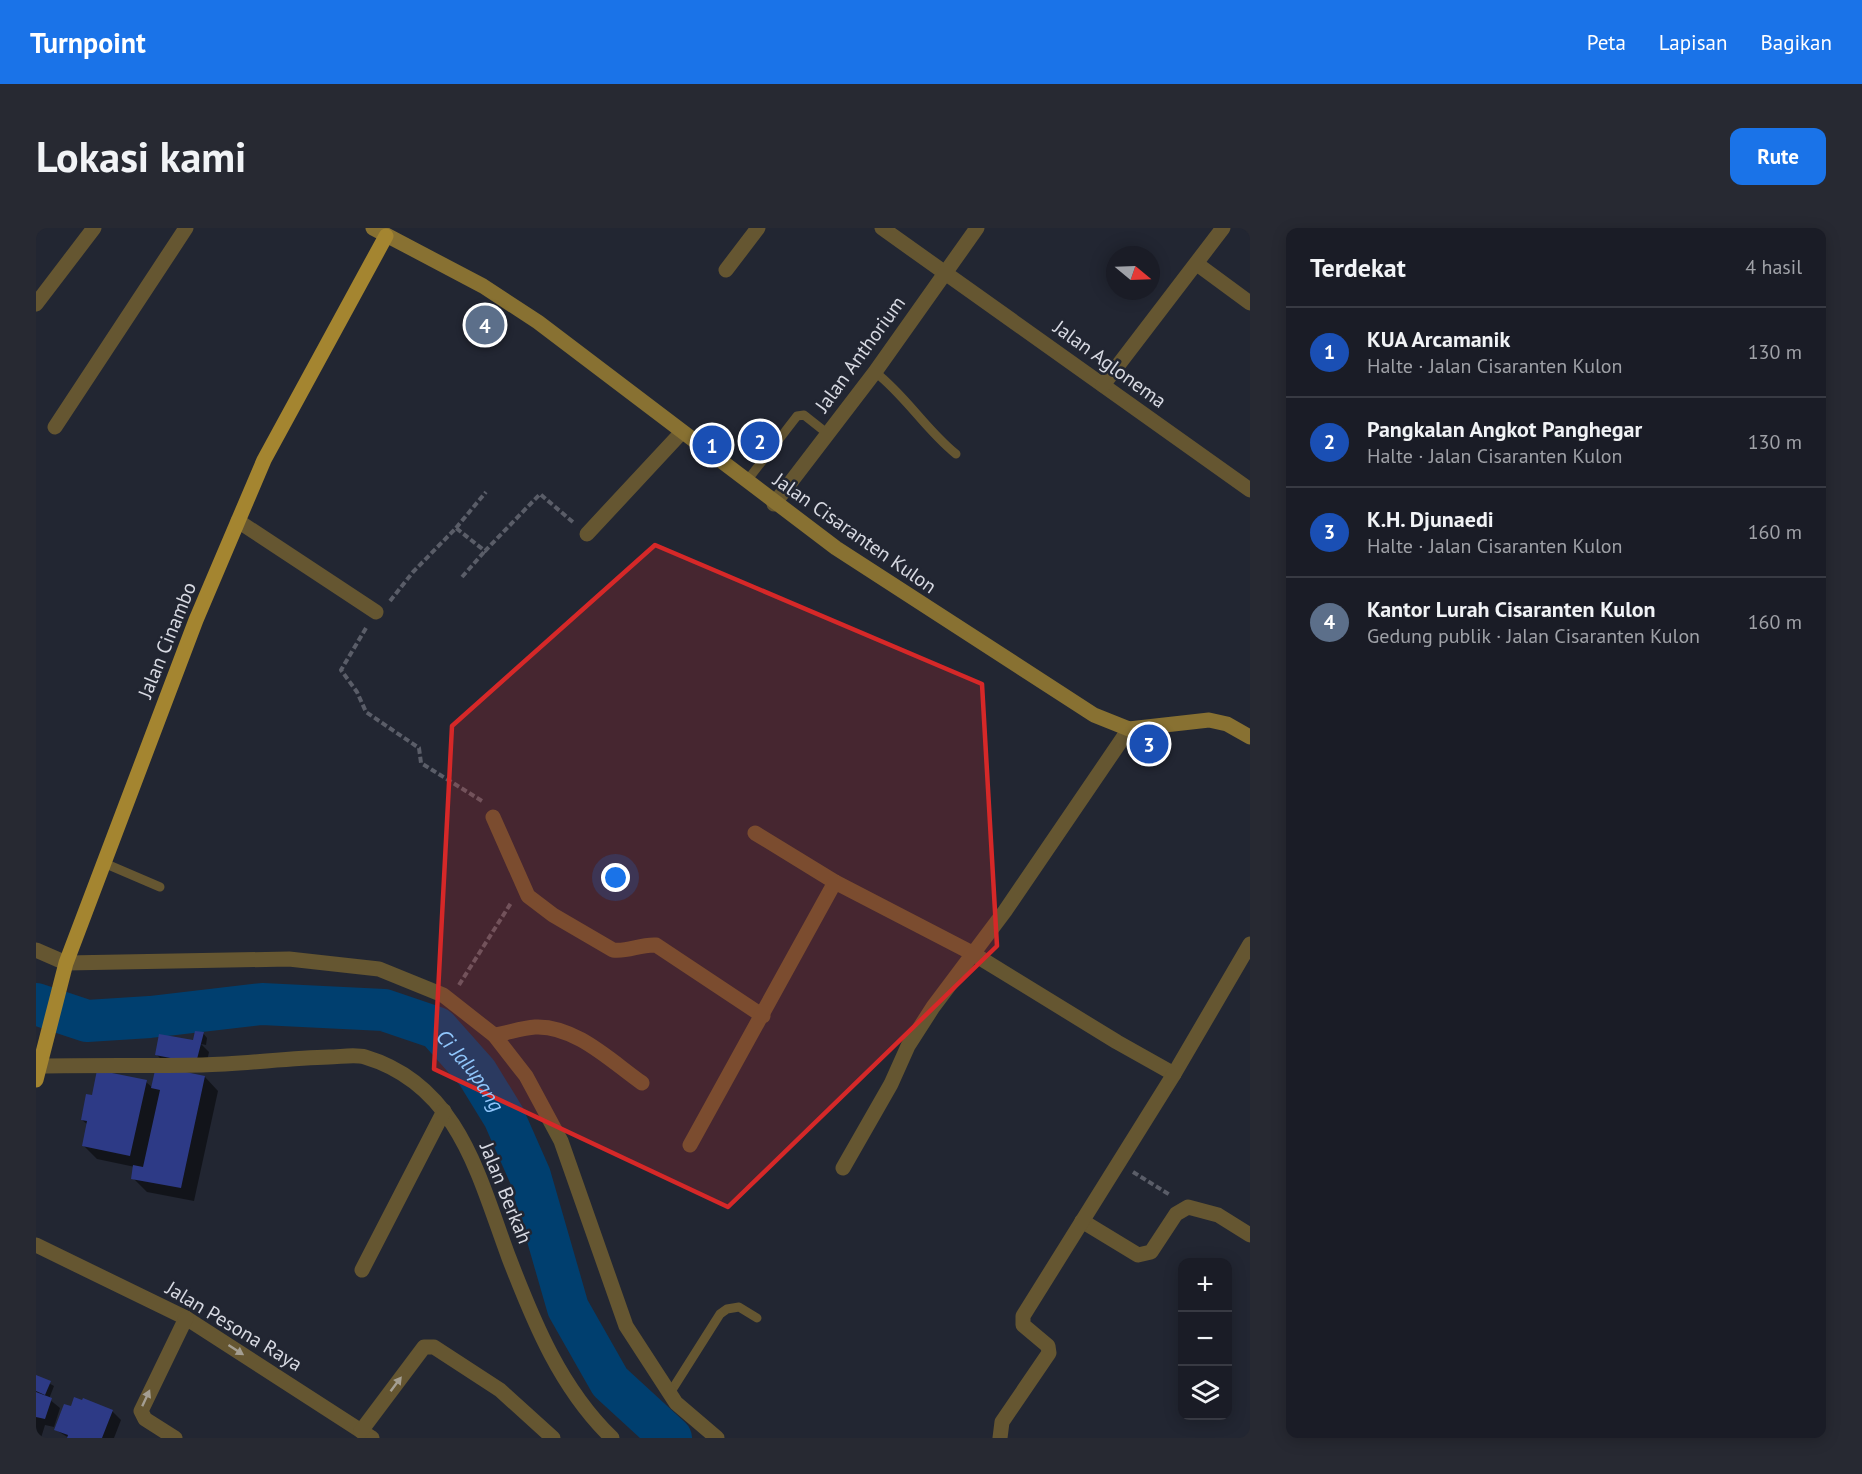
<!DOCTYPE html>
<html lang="id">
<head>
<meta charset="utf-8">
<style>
  :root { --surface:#1a1c26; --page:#272932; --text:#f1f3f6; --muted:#9fa1a7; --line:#383a43; --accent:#1a73e8 }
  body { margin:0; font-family:"PT Sans",sans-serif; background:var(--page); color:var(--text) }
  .controls { position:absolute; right:18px; bottom:18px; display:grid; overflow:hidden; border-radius:12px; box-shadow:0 3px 15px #0003 }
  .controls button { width:54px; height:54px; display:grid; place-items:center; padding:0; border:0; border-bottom:2px solid var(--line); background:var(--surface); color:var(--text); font:30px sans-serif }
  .compass { position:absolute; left:1070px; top:18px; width:54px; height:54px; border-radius:50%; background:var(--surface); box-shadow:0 3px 15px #0003; rotate:109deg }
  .you { position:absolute; left:580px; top:650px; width:21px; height:21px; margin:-15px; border:4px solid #fff; border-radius:50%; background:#1a73e8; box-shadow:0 0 0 9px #1a73e833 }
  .badge { display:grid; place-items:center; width:39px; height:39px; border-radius:50%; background:var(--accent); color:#fff; font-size:20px; font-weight:700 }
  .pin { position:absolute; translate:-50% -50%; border:3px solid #fff; box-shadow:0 2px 6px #0006 }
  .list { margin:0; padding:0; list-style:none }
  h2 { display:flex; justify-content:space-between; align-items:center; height:78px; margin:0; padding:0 24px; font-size:26px }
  h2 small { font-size:20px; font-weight:400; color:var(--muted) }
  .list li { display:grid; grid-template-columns:39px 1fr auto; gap:18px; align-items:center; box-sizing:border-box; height:90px; padding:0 24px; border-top:2px solid var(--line) }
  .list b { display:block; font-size:22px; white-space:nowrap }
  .list p { margin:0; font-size:20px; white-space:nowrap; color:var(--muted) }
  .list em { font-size:20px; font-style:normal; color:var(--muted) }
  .icon { flex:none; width:33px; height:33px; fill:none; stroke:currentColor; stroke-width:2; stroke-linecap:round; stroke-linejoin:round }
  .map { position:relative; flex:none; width:1214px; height:1210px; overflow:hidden; border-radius:12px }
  header { display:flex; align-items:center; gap:36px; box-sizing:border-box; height:84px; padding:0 30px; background:var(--accent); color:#fff }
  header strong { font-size:28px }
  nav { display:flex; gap:33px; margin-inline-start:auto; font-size:21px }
  .intro { display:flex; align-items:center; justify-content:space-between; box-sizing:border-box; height:144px; padding:0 36px }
  h1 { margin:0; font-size:42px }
  .button { padding:15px 27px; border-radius:12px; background:var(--accent); color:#fff; font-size:21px; font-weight:700 }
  main { display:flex; gap:36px; padding:0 36px }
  aside { flex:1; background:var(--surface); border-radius:12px; box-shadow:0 3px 15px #0003 }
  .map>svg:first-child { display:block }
  .shadow { fill:#0007 }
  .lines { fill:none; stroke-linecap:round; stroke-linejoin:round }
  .river { stroke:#003f6f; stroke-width:42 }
  .building { fill:#2d3a86 }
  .path { stroke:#5a5d68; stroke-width:4; stroke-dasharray:6 3; stroke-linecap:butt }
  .service { stroke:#655631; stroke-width:9 }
  .minor { stroke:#655631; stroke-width:15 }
  .secondary { stroke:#887132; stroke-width:15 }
  .primary { stroke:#a48530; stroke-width:15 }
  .oneway { fill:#a49e92 }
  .marked { fill:#d62828; fill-opacity:0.2; stroke:#d62828; stroke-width:4.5; stroke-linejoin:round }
  .labels { text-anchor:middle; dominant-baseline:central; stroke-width:5; stroke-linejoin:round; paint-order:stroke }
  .street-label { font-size:20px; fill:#d7d9e2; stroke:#222632 }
  .water-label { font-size:21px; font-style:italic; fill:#90c6fb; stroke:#222632 }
</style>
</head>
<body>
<header>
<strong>Turnpoint</strong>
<nav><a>Peta</a><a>Lapisan</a><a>Bagikan</a></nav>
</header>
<div class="intro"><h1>Lokasi kami</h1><a class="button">Rute</a></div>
<main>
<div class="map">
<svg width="1214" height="1210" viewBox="0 0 1214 1210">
  <rect width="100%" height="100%" fill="#222632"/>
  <g class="shadow">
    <path d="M167 805 171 810 170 817 165 816 173 824 169 843 129 835 120 826 162 815Z"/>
    <path d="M169 849 182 863 158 973 111 964 97 950 99 939 61 931 47 917 52 897 46 892 57 869 110 854 117 860Z"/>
    <path d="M0 1148 18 1158 13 1171 24 1180 18 1199 9 1197 5 1210H0Z"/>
    <path d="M76 1183 85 1192 78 1210H33L20 1202Z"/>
  </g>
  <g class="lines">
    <path class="river" id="s1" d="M0 776 51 793 114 789 226 776 348 782 401 800 441 845 468 889 494 948 532 1080 574 1154 635 1210"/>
  </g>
  <g class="building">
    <path d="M159 803 168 804 160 835 119 827 123 806 157 812Z"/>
    <path d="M120 838 169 848 145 960 95 951 97 937 107 939 124 862 115 860Z"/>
    <path d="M61 842 111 852 94 928 46 918 51 893 45 892 50 866 56 867Z"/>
    <path d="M0 1147 15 1153 9 1167 0 1163Z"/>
    <path d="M0 1164 16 1170 9 1191 0 1189Z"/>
    <path d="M38 1169 46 1172 47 1170 77 1182 66 1210H31L32 1207 18 1202 28 1176 35 1178Z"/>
  </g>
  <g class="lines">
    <g class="path">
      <path d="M420 300 450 264"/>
      <path d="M426 349 449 323"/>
      <path d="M354 373 377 344 420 300 449 323 504 266 538 295"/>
      <path d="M330 400 305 442 321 464 330 484 383 520 385 535 446 573"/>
      <path d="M423 757 475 675"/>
      <path d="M1097 944 1134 967"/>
    </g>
    <g class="service">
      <path d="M839 144C870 168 890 202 920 226"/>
      <path d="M710 254 761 188 768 187 792 206"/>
      <path d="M68 635 124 659"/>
      <path d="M634 1165 684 1086 691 1081 703 1079 721 1090"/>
    </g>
    <g class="minor">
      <path d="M846 0 1214 262"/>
      <path d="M1161 36 1214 75"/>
      <path d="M690 42 722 0"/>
      <path d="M0 76 58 0"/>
      <path d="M1067 157 1187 0"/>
      <path d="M19 199 150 0"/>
      <path d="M738 276 839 144 941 0"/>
      <path d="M202 293 340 384"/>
      <path d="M551 306 645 205"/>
      <path d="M457 589 492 668 517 687 577 722C592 724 604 716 620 717L727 788"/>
      <path d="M719 605 799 654"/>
      <path d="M0 722 30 735 253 731 343 741 407 767 458 807 490 848 525 913 590 1098 640 1175 681 1210"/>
      <path d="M458 807C471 805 486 800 499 799 539 797 576 834 606 855"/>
      <path d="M3 838C57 837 112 838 166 837 209 836 251 830 293 829 304 829 319 826 329 829 423 857 443 950 473 1030 498 1095 525 1161 576 1210"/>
      <path d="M654 917 799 654 936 725 1081 814 1138 846"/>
      <path d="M807 940 855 856 872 818 897 779 969 683 1093 501"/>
      <path d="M1046 993 1102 1027 1115 1024 1140 986 1152 979 1182 987 1214 1007"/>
      <path d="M0 1017 150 1090 336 1210"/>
      <path d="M326 1042 408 883"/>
      <path d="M325 1203 388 1119H398L464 1162 517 1210"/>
      <path d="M139 1210 109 1191 105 1183 150 1090"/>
      <path d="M964 1210 966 1194 1013 1125 1012 1118 987 1097V1088L1138 846 1214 716"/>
    </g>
    <path class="secondary" d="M337 0 447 58 502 94 800 320 1058 487 1093 501 1173 492 1191 496 1214 509"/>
    <path class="primary" d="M0 852 30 735 160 392 228 232 350 8"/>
  </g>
  <defs><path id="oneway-solid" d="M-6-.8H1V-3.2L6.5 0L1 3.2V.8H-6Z" transform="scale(1.5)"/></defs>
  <g class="oneway">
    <use href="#oneway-solid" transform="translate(200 1122) rotate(33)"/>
    <use href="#oneway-solid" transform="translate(360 1156) rotate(-53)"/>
    <use href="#oneway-solid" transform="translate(110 1170) rotate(-65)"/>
  </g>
  <path class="marked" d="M619 317 946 456 961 718 692 979 398 841 416 498Z"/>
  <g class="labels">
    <g class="street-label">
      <text transform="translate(824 126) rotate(-54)">Jalan Anthorium</text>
      <text transform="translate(1074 136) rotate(36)">Jalan Aglonema</text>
      <text transform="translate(819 305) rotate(35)">Jalan Cisaranten Kulon</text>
      <text transform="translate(131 412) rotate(-68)">Jalan Cinambo</text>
      <text transform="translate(470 965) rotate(68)">Jalan Berkah</text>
      <text transform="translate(198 1098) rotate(31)">Jalan Pesona Raya</text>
    </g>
    <g class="water-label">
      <text stroke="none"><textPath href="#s1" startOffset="462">Ci Jalupang</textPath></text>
    </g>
  </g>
</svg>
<div class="controls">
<button>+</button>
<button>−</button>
<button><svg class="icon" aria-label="layers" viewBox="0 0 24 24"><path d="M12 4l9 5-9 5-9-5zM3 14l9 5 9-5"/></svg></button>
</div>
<svg class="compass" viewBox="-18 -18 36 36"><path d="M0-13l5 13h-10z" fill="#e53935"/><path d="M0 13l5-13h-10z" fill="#9fa1a7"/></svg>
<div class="you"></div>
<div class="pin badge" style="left:676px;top:217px;background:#1a4fb4">1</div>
<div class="pin badge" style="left:724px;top:213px;background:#1a4fb4">2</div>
<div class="pin badge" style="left:1113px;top:516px;background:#1a4fb4">3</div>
<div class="pin badge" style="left:449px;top:97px;background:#5c6f8a">4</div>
</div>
<aside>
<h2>Terdekat<small>4 hasil</small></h2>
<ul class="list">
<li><span class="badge" style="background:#1a4fb4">1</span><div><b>KUA Arcamanik</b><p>Halte · Jalan Cisaranten Kulon</p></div><em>130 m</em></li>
<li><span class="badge" style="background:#1a4fb4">2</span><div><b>Pangkalan Angkot Panghegar</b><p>Halte · Jalan Cisaranten Kulon</p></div><em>130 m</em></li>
<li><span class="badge" style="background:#1a4fb4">3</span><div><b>K.H. Djunaedi</b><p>Halte · Jalan Cisaranten Kulon</p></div><em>160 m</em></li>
<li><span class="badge" style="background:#5c6f8a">4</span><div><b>Kantor Lurah Cisaranten Kulon</b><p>Gedung publik · Jalan Cisaranten Kulon</p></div><em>160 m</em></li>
</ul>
</aside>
</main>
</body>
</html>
